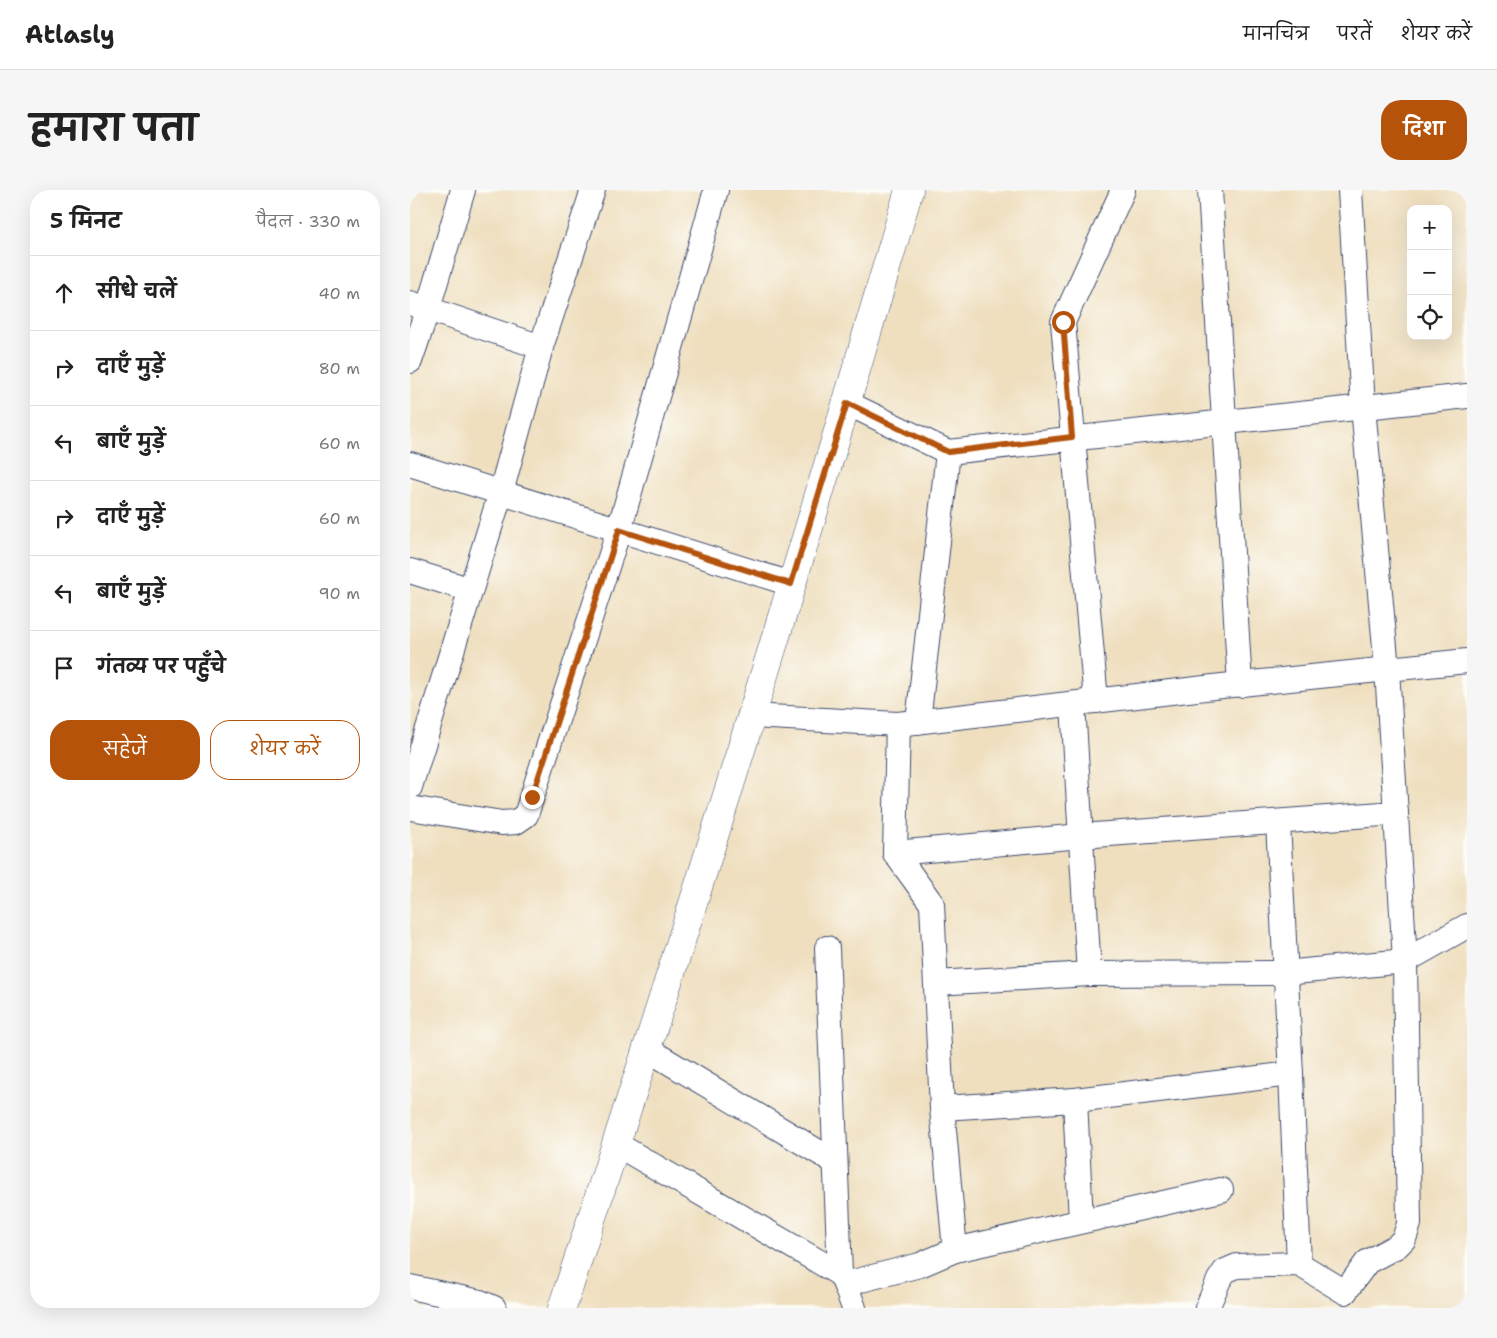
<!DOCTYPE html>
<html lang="hi">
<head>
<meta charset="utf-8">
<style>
  :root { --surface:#fff; --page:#f6f6f6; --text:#222; --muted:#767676; --line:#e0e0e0; --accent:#b45309 }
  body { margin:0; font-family:"Shantell Sans","Playpen Sans Deva",sans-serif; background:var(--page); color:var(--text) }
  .controls { position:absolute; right:15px; top:15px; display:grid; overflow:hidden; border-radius:10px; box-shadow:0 5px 20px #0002 }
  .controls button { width:45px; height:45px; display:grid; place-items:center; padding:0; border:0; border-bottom:1px solid var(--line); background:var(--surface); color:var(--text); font:25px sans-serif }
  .stop { position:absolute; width:15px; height:15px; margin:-11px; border:4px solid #b45309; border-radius:50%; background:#fff }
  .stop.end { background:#b45309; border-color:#fff; box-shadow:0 1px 5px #0008 }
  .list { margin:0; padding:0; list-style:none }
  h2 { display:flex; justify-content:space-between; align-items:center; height:65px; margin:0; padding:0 20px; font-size:21px }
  h2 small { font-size:16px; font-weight:400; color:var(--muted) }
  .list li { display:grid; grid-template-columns:32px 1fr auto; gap:15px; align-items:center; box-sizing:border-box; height:75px; padding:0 20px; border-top:1px solid var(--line) }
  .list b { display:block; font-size:19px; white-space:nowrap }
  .list em { font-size:16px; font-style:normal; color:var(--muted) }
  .actions { display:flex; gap:10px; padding:15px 20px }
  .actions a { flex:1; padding:11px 0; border:1px solid var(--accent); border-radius:20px; text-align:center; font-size:18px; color:var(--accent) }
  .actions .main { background:var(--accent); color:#fff }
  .icon { flex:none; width:28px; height:28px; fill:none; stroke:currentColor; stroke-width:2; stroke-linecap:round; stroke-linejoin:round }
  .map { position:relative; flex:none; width:1057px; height:1118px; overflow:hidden; border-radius:20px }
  header { display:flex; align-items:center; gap:30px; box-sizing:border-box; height:70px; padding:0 25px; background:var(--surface); border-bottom:1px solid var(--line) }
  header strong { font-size:24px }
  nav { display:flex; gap:28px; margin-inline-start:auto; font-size:18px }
  .intro { display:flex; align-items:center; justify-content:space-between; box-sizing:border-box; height:120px; padding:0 30px }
  h1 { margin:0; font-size:35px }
  .button { padding:12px 22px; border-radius:20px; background:var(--accent); color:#fff; font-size:18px; font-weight:700 }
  main { display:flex; gap:30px; padding:0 30px }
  aside { flex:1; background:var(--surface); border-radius:20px; box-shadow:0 5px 20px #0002 }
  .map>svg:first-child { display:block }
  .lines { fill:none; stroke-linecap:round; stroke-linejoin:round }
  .street-casing { stroke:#3b496d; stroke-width:26 }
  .secondary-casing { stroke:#3b496d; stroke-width:29 }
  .street { stroke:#fff; stroke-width:24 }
  .secondary { stroke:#fff; stroke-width:28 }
  .route { stroke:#b45309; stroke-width:6 }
</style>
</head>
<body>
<header>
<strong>Atlasly</strong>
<nav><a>मानचित्र</a><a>परतें</a><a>शेयर करें</a></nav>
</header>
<div class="intro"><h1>हमारा पता</h1><a class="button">दिशा</a></div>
<main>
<aside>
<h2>5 मिनट<small>पैदल · 330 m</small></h2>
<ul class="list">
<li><svg class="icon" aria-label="ahead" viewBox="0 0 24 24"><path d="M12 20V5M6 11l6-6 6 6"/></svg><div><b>सीधे चलें</b></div><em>40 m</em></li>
<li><svg class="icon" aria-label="right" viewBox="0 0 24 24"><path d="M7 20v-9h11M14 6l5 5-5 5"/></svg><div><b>दाएँ मुड़ें</b></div><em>80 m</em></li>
<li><svg class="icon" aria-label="left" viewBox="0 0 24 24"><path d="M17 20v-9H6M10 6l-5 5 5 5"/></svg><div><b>बाएँ मुड़ें</b></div><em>60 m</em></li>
<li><svg class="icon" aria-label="right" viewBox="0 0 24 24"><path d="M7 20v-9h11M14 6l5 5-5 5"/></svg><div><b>दाएँ मुड़ें</b></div><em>60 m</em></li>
<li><svg class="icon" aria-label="left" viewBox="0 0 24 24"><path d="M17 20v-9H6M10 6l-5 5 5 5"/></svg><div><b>बाएँ मुड़ें</b></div><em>90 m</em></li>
<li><svg class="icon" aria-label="arrive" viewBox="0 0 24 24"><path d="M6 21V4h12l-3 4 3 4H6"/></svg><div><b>गंतव्य पर पहुँचे</b></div></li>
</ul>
<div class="actions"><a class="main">सहेजें</a><a>शेयर करें</a></div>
</aside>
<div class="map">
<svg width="1057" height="1118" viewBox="0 0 1057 1118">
  <rect width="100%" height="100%" fill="#fdfcf7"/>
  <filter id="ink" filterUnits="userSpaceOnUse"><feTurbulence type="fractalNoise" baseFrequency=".02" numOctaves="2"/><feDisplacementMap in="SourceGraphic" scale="10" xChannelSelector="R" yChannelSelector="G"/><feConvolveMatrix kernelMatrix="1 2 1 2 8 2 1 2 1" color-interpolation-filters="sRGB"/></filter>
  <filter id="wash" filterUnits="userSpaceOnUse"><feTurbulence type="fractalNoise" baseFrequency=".0096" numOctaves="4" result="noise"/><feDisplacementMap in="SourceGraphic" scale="20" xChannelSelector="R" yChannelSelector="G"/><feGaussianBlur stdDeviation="1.12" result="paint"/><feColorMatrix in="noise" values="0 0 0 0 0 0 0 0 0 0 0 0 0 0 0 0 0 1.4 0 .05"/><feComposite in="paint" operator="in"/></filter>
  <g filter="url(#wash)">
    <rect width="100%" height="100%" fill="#efdfbf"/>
  </g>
  <g filter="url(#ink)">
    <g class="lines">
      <defs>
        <g id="street">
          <path d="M800 0 830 495"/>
          <path d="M0 113 131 157"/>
          <path d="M0 171 18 118 53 0"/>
          <path d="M437 213 538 262"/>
          <path d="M0 274 381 394"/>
          <path d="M0 381 61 400"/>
          <path d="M686 511 653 132 713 0"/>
          <path d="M663 514 679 784"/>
          <path d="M340 526 488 534 812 496 1057 471"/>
          <path d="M508 532 538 262 1057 206"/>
          <path d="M0 597 91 302 131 157 183 0"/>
          <path d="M0 618 92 633 106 632 116 625 209 340 306 0"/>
          <path d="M868 633 881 884 889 1074"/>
          <path d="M485 663 671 646 986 623"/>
          <path d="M417 758 430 1084 435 1094 444 1118"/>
          <path d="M526 793 679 784 875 783 995 771 1057 736"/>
          <path d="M237 859 425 972"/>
          <path d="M665 910 671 1031"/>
          <path d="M532 918 665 910 881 884"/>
          <path d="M206 954 430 1084"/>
          <path d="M545 1060 811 1000"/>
          <path d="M435 1094 510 1075 545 1060 532 918 522 714 485 663 488 534"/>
          <path d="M0 1097 70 1112 84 1118"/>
          <path d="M797 1118 809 1090 815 1081 827 1076 889 1074 935 1102 957 1072 987 1056 994 1049 999 1034 995 771 977 479 953 217 940 0"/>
        </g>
        <path id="secondary" d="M152 1118C275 748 390 375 499 0"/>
      </defs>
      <use href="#street" class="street-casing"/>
      <use href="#secondary" class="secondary-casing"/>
      <use href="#street" class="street"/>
      <use href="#secondary" class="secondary"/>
    </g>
  </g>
  <g class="lines" filter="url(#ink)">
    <path class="route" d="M122 607 209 340 381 394 437 213 538 262 662 247 653 132"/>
  </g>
</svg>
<div class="controls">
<button>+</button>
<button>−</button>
<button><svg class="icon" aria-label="locate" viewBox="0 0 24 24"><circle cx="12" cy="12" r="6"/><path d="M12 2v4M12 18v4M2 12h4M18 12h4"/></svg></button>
</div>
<div class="stop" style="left:653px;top:132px"></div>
<div class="stop end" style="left:122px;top:607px"></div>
</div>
</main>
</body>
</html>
